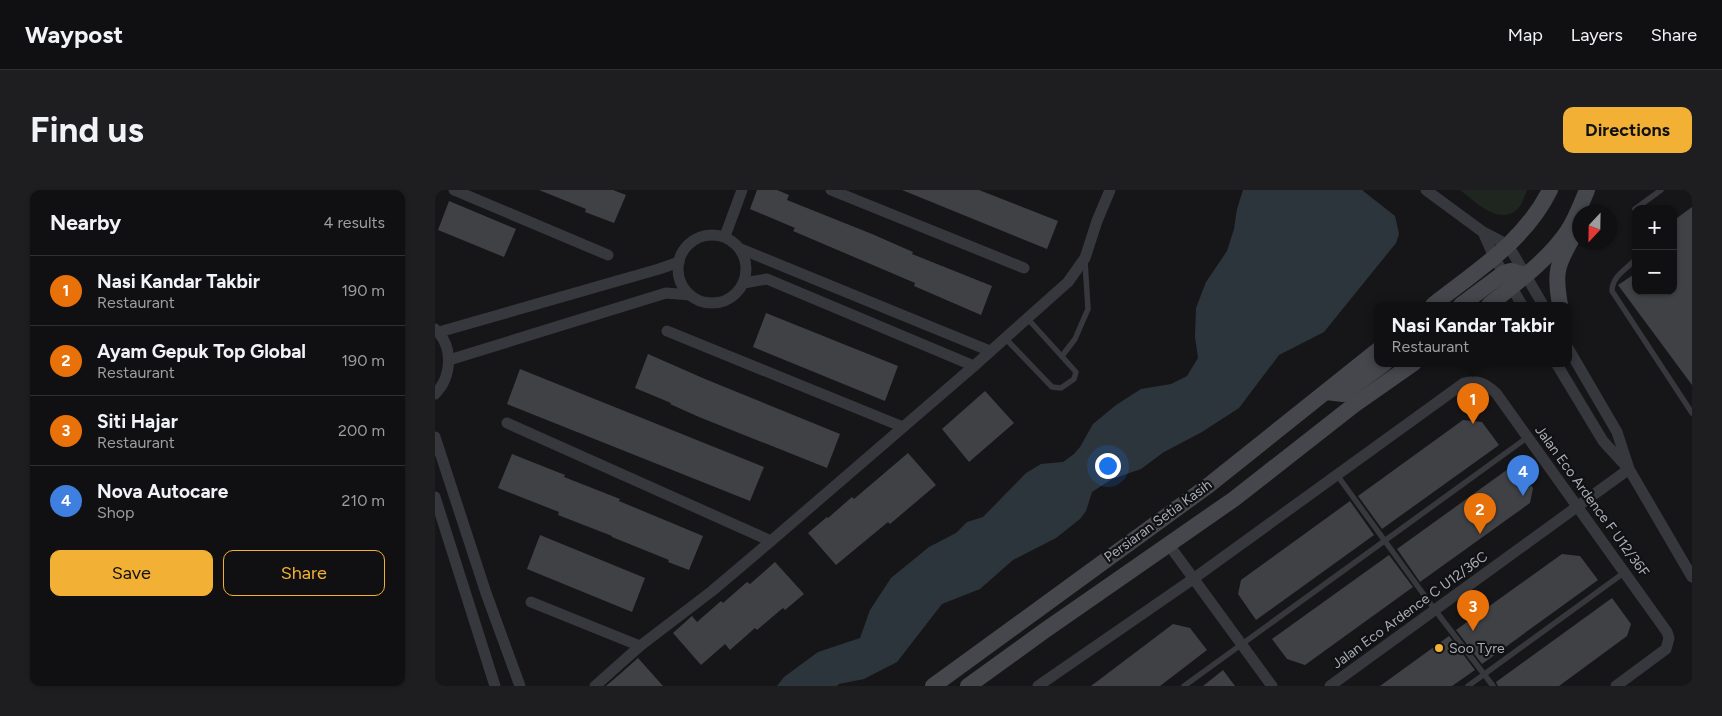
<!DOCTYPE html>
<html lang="en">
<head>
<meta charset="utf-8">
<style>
  :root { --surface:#101012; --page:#1e1e20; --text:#f1f3f6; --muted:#9c9d9f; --line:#303032; --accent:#f2b134 }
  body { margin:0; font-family:Figtree,sans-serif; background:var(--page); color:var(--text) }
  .controls { position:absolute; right:15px; top:15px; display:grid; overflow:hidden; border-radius:10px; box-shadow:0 1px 4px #0004 }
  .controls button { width:45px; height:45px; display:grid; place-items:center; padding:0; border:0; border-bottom:1px solid var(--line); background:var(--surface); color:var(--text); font:25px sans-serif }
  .compass { position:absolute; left:1137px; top:15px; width:45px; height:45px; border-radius:50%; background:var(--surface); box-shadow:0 1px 4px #0004; rotate:202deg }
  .you { position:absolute; left:672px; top:275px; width:18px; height:18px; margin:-12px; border:4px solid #fff; border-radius:50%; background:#1a73e8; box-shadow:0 0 0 8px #1a73e833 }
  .badge { display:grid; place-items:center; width:32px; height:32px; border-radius:50%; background:var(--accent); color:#fff; font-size:16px; font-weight:700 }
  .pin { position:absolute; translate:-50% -41px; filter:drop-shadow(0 1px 2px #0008) }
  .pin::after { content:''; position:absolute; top:26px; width:18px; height:15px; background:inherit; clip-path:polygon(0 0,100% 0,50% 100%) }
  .popup { position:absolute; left:939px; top:112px; width:198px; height:65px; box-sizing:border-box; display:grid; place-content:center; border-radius:10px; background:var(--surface); filter:drop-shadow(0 1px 4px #0005); font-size:16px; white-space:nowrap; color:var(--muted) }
  .popup b { font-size:19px; color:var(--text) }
  .popup::after { content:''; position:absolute; left:50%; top:100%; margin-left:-10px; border:10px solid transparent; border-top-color:var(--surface) }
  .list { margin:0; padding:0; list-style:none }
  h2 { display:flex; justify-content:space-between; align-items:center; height:65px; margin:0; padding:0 20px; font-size:21px }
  h2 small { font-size:16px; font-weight:400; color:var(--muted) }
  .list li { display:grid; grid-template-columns:32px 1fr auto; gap:15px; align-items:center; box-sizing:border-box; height:70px; padding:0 20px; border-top:1px solid var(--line) }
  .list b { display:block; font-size:19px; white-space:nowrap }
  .list p { margin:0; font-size:16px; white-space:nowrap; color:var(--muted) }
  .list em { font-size:16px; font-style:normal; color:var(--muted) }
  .actions { display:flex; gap:10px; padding:15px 20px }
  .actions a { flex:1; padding:11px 0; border:1px solid var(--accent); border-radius:10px; text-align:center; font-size:18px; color:var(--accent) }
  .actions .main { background:var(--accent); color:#111 }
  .map { position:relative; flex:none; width:1257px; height:496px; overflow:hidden; border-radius:10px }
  header { display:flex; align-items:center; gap:30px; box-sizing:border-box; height:70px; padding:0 25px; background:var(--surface); border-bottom:1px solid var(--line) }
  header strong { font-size:24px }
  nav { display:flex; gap:28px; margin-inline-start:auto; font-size:18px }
  .intro { display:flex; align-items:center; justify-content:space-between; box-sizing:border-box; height:120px; padding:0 30px }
  h1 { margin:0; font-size:35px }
  .button { padding:12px 22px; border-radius:10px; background:var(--accent); color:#111; font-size:18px; font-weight:700 }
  main { display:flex; gap:30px; padding:0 30px }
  aside { flex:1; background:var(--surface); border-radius:10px; box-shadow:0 1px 4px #0004 }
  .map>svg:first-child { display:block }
  .green { fill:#1e261f }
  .water { fill:#2c353c }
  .building { fill:#404145 }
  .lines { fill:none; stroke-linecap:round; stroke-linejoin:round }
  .lane { stroke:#37383d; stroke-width:5.5 }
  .street { stroke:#37383d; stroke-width:11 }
  .secondary { stroke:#45474d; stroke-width:16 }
  .poi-dot { fill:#f2b134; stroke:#111113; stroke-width:2 }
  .labels { text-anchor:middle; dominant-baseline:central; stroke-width:4.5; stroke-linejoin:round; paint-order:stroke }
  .street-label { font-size:14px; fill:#a8adb8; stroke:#111113 }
  .poi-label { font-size:14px; fill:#a8adb8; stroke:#111113; text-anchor:start }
</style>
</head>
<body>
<header>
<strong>Waypost</strong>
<nav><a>Map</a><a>Layers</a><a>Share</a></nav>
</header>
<div class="intro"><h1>Find us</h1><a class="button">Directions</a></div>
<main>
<aside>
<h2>Nearby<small>4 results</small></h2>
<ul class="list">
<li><span class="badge" style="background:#e8710a">1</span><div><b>Nasi Kandar Takbir</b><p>Restaurant</p></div><em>190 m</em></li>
<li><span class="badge" style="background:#e8710a">2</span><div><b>Ayam Gepuk Top Global</b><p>Restaurant</p></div><em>190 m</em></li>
<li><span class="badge" style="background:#e8710a">3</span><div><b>Siti Hajar</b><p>Restaurant</p></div><em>200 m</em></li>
<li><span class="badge" style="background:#3f7fe0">4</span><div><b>Nova Autocare</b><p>Shop</p></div><em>210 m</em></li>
</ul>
<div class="actions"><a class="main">Save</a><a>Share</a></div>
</aside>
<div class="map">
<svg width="1257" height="496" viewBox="0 0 1257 496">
  <rect width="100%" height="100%" fill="#161618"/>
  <path class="green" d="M1025 0H1092C1090 5 1088 11 1086 15 1067 40 1041 12 1025 0Z"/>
  <path class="water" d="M808 0H927L960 26 964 44 961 53 889 142 844 165 804 218 767 242 729 262 706 279 677 289 657 302 651 321 645 329 621 348 578 370 545 399 507 414 462 472 429 489 404 494 402 496H342L349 487 383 462 425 448 435 420 456 388 494 357 521 343 532 332 548 327 591 283 606 274 628 272 639 264 645 257 658 234 681 215 706 199 736 194 752 186 763 168 760 147 761 118 771 92 792 61 799 39 802 19Z"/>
  <g class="building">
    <path d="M104 0H178L191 5 179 33 150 22 151 19Z"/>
    <path d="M322 0H342L354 5 352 10 437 44 478 62 477 64 557 96 546 125 479 96 480 93 358 41 360 38 315 19Z"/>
    <path d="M467 0H544L623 31 612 59Z"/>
    <path d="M14 11 81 39 69 67 3 40Z"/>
    <path d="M1257 17V195L1183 95 1201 83V101H1238V31Z"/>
    <path d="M331 123 463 176 450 211 318 157Z"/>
    <path d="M213 164 270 189 405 244 392 278 264 227 235 214 236 213 200 198Z"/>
    <path d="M85 179 329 277 315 311 72 214Z"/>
    <path d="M550 201 579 233 534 272 507 239Z"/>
    <path d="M1028 230 1047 232 1064 255 947 339 923 306Z"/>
    <path d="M473 263 501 295 455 334 453 332 401 375 373 343 392 327 393 328 417 307 419 309Z"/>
    <path d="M77 264 130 285 129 287 185 309 184 311 268 346 254 380 233 372 234 370 177 347V346L123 325 124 322 63 298Z"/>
    <path d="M1080 274 1098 298 1095 313 985 392 962 359Z"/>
    <path d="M915 311 939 345 821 430 803 404 806 390Z"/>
    <path d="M105 345 210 388 197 422 92 379Z"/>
    <path d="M1127 364 1145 366 1163 390 1047 474 1021 440Z"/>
    <path d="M954 365 978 397 870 475 852 469 837 449Z"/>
    <path d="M340 372 369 404 350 420 348 418 322 440 320 438 295 460 290 454 266 475 238 443 257 426 262 432 286 411 288 413 312 392 315 394Z"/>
    <path d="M1177 408 1196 434 1192 446 1124 496H1063L1061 492Z"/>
    <path d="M738 434 755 438 772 460 725 496H656Z"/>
    <path d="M1014 446 1040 480 1017 496H945Z"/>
    <path d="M203 468 228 496H171L185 484Z"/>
    <path d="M788 480 800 496H768Z"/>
  </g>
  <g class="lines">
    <g class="lane">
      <path d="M1200 19 1226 0"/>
      <path d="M1199 71C1190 80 1177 87 1177 101L1257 223"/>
      <path d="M570 148 617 197 626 198 639 189 641 182 592 128"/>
      <path d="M627 166 640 149 653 119 650 71"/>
      <path d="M902 285 1000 420 1058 496"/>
      <path d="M749 496 1093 247"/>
      <path d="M1033 496 1190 382"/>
    </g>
    <g class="street">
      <path d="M19 0 173 65"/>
      <path d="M396 0 589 78"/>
      <path d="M991 0 1048 42 1073 55 1108 115"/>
      <path d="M1048 42 1059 67 1087 115"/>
      <circle cx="277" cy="79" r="34"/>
      <path d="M290 46 307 0"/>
      <path d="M306 59 555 161"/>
      <path d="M309 93 332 89 539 176"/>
      <path d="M0 139C19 156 17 187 0 204"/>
      <path d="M232 141 468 237"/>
      <path d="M4 142 224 79 244 72"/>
      <path d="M1133 158 1182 242 1194 279 1257 387"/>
      <path d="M14 170 231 103 255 105"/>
      <path d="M1121 173 1168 251 1191 276"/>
      <path d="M72 233 336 351"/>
      <path d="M0 247 51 403 85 496"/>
      <path d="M0 307 60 496"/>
      <path d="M734 355 837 496"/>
      <path d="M96 412 205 456"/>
      <path d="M160 496 205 456 277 401 336 351 539 176 633 92 650 68 662 31 675 0"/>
      <path d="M603 496 758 389 1029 193C1043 189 1051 194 1061 203L1232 442 1234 448 1231 459 1181 496"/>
      <path d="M895 496 1194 279"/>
    </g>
    <g class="secondary">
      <path d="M998 115C1041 81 1090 51 1115 0"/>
      <path d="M1026 115 1069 83 1076 81 1090 85"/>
      <path d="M1054 115C1081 93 1112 71 1132 42 1141 29 1146 14 1152 0"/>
      <path d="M1125 115C1119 81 1122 75 1139 45"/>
      <path d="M891 202 908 204 950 173"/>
      <path d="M498 496 774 295 943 160"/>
      <path d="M533 496 609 441 799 309 919 215 979 173"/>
    </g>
  </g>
  <circle class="poi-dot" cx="1004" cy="458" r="5"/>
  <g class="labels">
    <g class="street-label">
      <text transform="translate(1157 311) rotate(54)">Jalan Eco Ardence F U12/36F</text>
      <text transform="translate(723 331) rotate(-36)">Persiaran Setia Kasih</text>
      <text transform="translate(975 420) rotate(-36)">Jalan Eco Ardence C U12/36C</text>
    </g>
    <g class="poi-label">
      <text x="1014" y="458">Soo Tyre</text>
    </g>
  </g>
</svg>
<div class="controls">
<button>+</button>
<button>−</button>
</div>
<svg class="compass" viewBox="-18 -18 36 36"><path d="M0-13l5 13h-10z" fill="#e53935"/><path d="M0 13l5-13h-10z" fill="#9c9d9f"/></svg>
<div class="you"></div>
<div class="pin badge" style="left:1038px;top:234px;background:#e8710a">1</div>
<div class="popup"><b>Nasi Kandar Takbir</b>Restaurant</div>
<div class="pin badge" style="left:1045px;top:344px;background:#e8710a">2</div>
<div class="pin badge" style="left:1038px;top:441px;background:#e8710a">3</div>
<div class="pin badge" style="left:1088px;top:306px;background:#3f7fe0">4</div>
</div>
</main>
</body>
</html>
